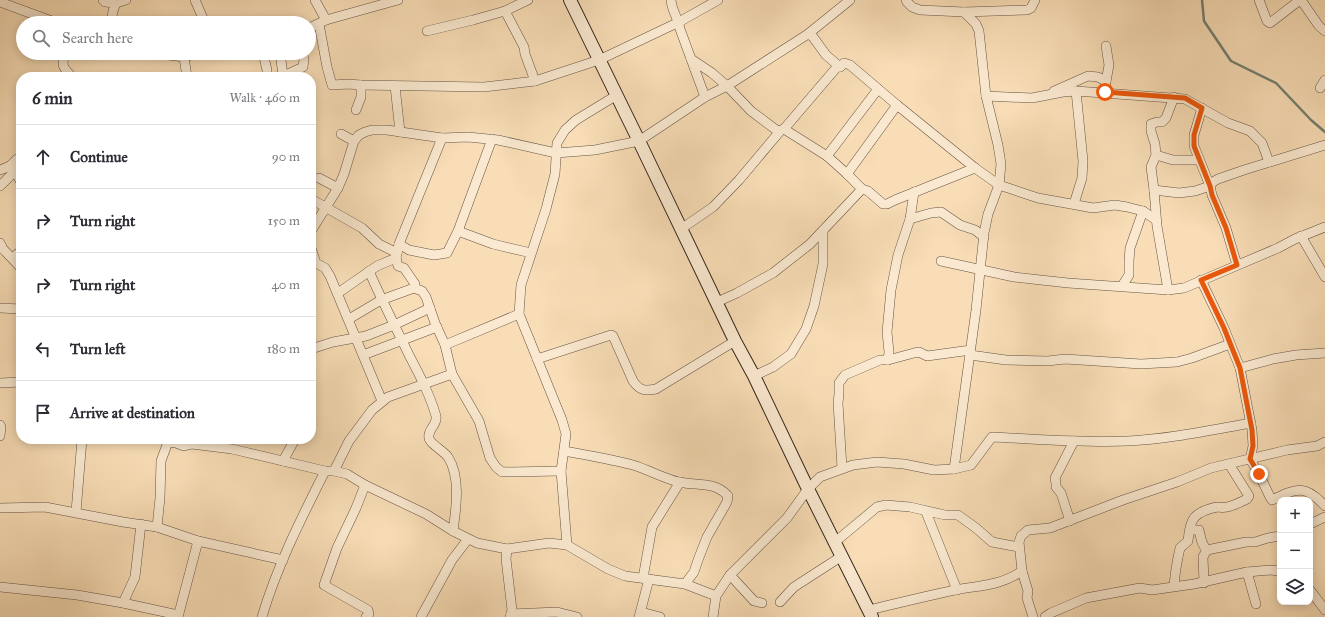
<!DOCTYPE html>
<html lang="en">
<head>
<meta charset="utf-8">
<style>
  :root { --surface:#fff; --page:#f7f7f7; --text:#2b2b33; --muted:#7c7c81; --line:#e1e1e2 }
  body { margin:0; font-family:"IM FELL Great Primer",serif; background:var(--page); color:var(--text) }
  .controls { position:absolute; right:12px; bottom:12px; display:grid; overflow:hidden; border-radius:8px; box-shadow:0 2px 10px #0003 }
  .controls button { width:36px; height:36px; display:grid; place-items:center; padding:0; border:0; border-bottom:1px solid var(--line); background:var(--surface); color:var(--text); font:20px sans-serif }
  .stop { position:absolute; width:12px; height:12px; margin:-9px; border:3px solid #ea580c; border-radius:50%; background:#fff }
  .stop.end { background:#ea580c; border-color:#fff; box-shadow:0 1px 4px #0008 }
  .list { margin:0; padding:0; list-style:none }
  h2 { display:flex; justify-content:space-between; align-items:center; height:52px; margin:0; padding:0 16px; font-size:17px }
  h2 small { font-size:13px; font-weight:400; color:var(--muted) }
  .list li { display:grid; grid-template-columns:26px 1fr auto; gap:12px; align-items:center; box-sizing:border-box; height:64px; padding:0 16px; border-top:1px solid var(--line) }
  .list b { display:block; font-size:15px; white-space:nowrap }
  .list em { font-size:13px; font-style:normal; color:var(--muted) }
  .icon { flex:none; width:22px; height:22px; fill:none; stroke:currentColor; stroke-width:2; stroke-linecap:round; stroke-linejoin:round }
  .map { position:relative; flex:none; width:1325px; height:617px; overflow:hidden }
  .search { position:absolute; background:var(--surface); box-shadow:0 2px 10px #0003; left:16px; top:16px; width:300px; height:44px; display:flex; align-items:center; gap:10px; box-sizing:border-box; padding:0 14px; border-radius:22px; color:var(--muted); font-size:15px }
  .panel { position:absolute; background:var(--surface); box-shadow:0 2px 10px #0003; left:16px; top:72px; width:300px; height:372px; border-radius:16px }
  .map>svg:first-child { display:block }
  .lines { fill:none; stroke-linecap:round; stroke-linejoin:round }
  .stream { stroke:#748072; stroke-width:2.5 }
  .minor-casing { stroke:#665343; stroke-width:10 }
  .secondary-casing { stroke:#35251d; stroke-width:14 }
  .minor { stroke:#fae9d0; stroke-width:9 }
  .secondary { stroke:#fae9d0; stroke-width:12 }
  .route { stroke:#ea580c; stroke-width:5 }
</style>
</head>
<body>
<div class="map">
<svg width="1325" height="617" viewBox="0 0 1325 617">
  <rect width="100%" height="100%" fill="#f8ddb6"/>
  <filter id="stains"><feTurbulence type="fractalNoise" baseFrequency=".005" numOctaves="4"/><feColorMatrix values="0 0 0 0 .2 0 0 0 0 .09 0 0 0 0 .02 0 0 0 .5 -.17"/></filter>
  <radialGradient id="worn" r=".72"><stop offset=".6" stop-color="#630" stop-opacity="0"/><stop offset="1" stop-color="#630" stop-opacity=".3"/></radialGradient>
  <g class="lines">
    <path class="stream" d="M1202 0 1204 21 1231 61 1276 83 1311 120 1325 132"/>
    <defs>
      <g id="minor">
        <path d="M103 0 105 2 116 3 126 0"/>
        <path d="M195 0 205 23"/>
        <path d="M315 0 326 20"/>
        <path d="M671 0C672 11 678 18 680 29L705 97"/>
        <path d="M906 0 907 2 912 7 920 10 964 12 1027 10 1031 8 1035 0"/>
        <path d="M1259 0 1267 21 1270 23 1300 0"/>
        <path d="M1301 0 1319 26 1325 31"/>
        <path d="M0 2 57 23"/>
        <path d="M505 11 524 47 525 54 535 81"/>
        <path d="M111 23 113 11 116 3"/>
        <path d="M319 24 327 67 332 85 348 84 361 85 484 87 535 81 599 60 679 22 718 0"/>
        <path d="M309 28 326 20 398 0"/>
        <path d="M427 31 473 20 505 11 528 0"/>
        <path d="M808 34 813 37 826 55 840 67"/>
        <path d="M65 53C61 67 63 67 72 77"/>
        <path d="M153 53 184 57 198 53"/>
        <path d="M263 53 267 70V77"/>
        <path d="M280 53 283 75"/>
        <path d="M184 57 187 77"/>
        <path d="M691 59 712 73 727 86 751 111 779 132"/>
        <path d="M281 77 303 67 304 59 302 53"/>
        <path d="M395 86 400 132"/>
        <path d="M1105 87 1109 65 1106 46"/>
        <path d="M1320 88 1325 80"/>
        <path d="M1054 91 1088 76 1098 77 1106 81"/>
        <path d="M986 96 1032 98 1063 92 1076 91 1185 99 1228 123 1250 131 1262 143 1269 162"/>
        <path d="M1202 108 1194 135V146L1210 186 1212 195 1226 228 1237 265"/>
        <path d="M356 110 361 97V85"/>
        <path d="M784 129 827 156 847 174 862 189 868 191 883 204H887L895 200 975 168"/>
        <path d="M341 134 354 141"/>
        <path d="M442 138 399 244 396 258 398 266 404 268 415 284 414 288 422 291 426 297 435 323 445 345 452 374 479 421 490 458 496 467 502 472 561 471"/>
        <path d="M1156 155 1173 160H1199"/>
        <path d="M827 156 878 89"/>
        <path d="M0 170 10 166"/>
        <path d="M15 171 21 182"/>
        <path d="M847 174 897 105"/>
        <path d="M319 178 338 188"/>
        <path d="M0 186 15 171 10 166 17 159H21"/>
        <path d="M1154 190 1179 193 1195 191 1210 186 1213 182 1218 179 1244 170 1325 145"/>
        <path d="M311 199 362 228 379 244 397 253"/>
        <path d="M1074 204 1082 178 1083 161 1076 91"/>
        <path d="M910 219 931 213 941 212 960 225 975 230 984 237"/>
        <path d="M681 229 713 207 739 180 781 130 784 129 837 67H840L844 63 850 65 897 105 975 168 999 185 1038 198 1093 208 1115 205 1127 207 1143 211 1156 220"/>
        <path d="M311 231 338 188 344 174 354 141 359 135 365 132 372 130H387L442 138 468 137 498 140 556 153 595 150 639 141 705 97 727 86 808 34 850 0"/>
        <path d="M458 231 493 244 531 253"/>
        <path d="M1301 236 1325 277"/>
        <path d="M0 243 3 249 21 268"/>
        <path d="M399 244 409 250 434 255 447 253 458 231 492 139"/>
        <path d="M311 248 316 263 325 268 330 276 382 401"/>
        <path d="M15 261 16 255 21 251"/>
        <path d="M941 261 1014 277 1068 283 1168 290 1184 288 1278 248 1295 239 1325 227"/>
        <path d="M369 271C382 301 396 328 410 357 420 376 430 395 436 416 438 425 427 429 429 438 430 444 444 451 448 457 461 477 456 509 453 531"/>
        <path d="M1201 280 1224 328 1240 368 1252 430 1253 446 1250 459 1259 474 1270 497 1272 500C1297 488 1305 484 1325 506"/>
        <path d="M1122 286 1129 275V261L1130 248 1143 211"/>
        <path d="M1168 290 1157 226 1154 190 1151 167 1156 155 1155 144 1151 131V124L1157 122H1162L1166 118 1174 97"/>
        <path d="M338 293 377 266 396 258"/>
        <path d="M717 302 737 293 773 273 810 244 862 189"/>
        <path d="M0 308 21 309"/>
        <path d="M349 319 381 300 414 288"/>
        <path d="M445 345 519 314"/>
        <path d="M311 349 333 342 366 336 394 325 430 308"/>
        <path d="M363 355 437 327"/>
        <path d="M970 355 1006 360 1048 361 1065 359 1141 364 1177 362 1192 358 1230 344"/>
        <path d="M537 359 611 335 613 336 633 381C640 391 645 391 656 389L735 341"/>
        <path d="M888 360 889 352 887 332 891 290 898 255 910 219 914 192"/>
        <path d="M1240 368 1273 359 1296 355 1325 353"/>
        <path d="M754 376 773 367 791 354 806 329 814 306 823 264V231"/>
        <path d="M0 383 21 382"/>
        <path d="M0 425 1 427 0 436"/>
        <path d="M564 451C587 455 610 459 633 465 649 470 663 478 679 482 697 486 715 481 728 496L727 502 707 537 698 560 694 572 685 584"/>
        <path d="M283 461 295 439"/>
        <path d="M842 468 838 403 839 394V383L845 375 880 360H888L914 353 919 352 927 356 971 350"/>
        <path d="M954 469 976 310 984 233 988 214 999 185 1001 164 998 145 986 96 979 31 976 24 964 12"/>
        <path d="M334 471 349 441 372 410 388 397 452 374"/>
        <path d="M365 485 356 508 337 548 324 585 368 610 369 614 366 617"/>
        <path d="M0 508 45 507 123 522 157 527 198 541 283 560"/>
        <path d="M76 512 82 439"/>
        <path d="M926 512 957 590"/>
        <path d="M1070 521 1061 493 1056 487V483L1055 478 1074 441"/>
        <path d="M1310 524 1325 517"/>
        <path d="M157 527 160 498 161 461 168 442 176 443 184 446 192 444 232 449 325 471H334L347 474 365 485 426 514 453 531 477 543 507 549 549 543 567 545 608 569 625 576 685 584 716 596"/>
        <path d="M1190 530H1199C1201 538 1201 544 1207 550"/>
        <path d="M835 542 877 507 886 505 910 507 945 515H958L976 528 992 542 1019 547"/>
        <path d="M567 545 561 471 566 434 562 420 519 314 521 285 546 209 555 174 557 143 565 130 576 120 617 95"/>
        <path d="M507 549 506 559 512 610 510 617"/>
        <path d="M1247 572 1256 604"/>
        <path d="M730 575 754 601 762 603"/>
        <path d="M643 578 652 527 680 482"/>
        <path d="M1204 583 1203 557 1207 550 1246 542H1255L1268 538 1280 536"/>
        <path d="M1174 586C1175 573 1177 561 1180 548L1188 541C1190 519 1193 512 1217 507 1220 507 1223 508 1227 507 1233 506 1241 502 1247 499L1249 496 1229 464"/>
        <path d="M0 587 77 595 123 603 178 615"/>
        <path d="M1310 590 1325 610"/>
        <path d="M780 602 794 587 842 556"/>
        <path d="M123 603 135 577 141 524"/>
        <path d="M869 610C898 603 927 596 955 590 981 585 1000 586 1022 571"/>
        <path d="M641 612 660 617"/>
        <path d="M511 614 557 612 577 617"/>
        <path d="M178 617 198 541"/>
        <path d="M262 617C277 566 301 519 325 471"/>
        <path d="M421 617 452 560 468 539"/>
        <path d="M639 617 649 579"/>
        <path d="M713 617 716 596 730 575 787 518 808 489 820 477 853 465 877 462 904 464 934 470 954 469 971 465 992 437C1037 439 1083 443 1128 441 1169 439 1211 430 1251 423"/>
        <path d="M1033 617 1027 598 1028 591 1022 571 1019 542 1021 536 1028 530 1050 528 1123 500 1177 482 1211 468 1287 450 1317 446 1325 442"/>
        <path d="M1045 617 1051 613 1086 598 1140 588 1152 590 1194 584 1247 572 1270 570 1280 571"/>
      </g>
      <path id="secondary" d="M570 0 639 141 735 341 754 376 808 489 872 617"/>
    </defs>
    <use href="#minor" class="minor-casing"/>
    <use href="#secondary" class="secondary-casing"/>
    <use href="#minor" class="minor"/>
    <use href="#secondary" class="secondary"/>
  </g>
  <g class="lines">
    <path class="route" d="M1105 92 1185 98 1202 108 1194 135V146L1210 186 1212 195 1226 228 1237 265 1201 280 1224 328 1240 368 1252 430 1253 446 1250 459 1259 474"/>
  </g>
  <rect width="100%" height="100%" filter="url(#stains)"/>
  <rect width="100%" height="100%" fill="url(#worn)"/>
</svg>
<div class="controls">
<button>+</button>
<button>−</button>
<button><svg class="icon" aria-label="layers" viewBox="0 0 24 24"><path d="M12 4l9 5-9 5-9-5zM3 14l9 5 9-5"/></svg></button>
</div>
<div class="stop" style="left:1105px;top:92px"></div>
<div class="stop end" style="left:1259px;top:474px"></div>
<div class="search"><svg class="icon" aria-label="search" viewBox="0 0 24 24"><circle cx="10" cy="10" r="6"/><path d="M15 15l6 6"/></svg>Search here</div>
<section class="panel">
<h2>6 min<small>Walk · 460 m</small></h2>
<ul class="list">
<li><svg class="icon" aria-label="ahead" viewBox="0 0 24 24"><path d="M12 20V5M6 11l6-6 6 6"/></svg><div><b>Continue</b></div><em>90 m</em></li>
<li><svg class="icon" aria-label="right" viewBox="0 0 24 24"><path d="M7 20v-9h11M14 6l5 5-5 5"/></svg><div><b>Turn right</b></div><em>150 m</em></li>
<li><svg class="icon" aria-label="right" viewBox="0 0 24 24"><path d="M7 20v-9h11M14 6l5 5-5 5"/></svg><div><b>Turn right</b></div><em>40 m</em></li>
<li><svg class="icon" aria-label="left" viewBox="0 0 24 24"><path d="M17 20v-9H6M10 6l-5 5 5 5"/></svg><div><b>Turn left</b></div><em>180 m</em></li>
<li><svg class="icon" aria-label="arrive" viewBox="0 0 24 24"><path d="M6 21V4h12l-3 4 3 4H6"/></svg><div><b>Arrive at destination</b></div></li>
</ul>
</section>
</div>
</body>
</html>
